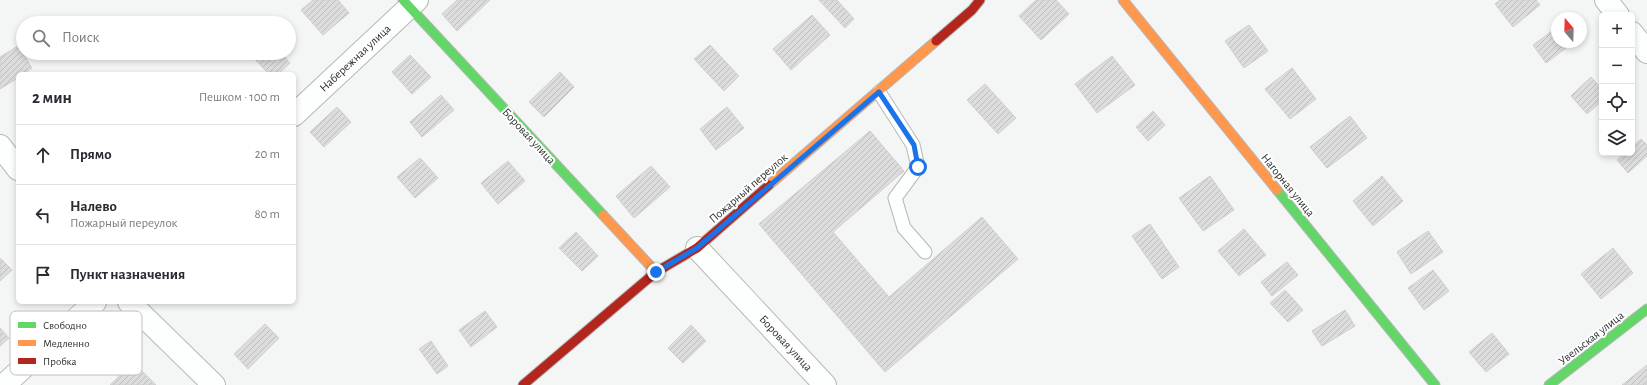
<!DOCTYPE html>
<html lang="ru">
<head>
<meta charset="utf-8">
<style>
  :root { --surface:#fff; --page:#f7f7f7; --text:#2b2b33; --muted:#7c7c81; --line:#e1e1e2 }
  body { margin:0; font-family:"Alegreya Sans",sans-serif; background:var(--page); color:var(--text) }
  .controls { position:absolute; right:12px; top:12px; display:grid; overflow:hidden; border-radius:6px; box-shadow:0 2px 6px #0003 }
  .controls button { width:36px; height:36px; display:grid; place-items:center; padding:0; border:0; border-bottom:1px solid var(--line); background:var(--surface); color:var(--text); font:20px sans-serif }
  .compass { position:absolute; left:1551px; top:12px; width:36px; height:36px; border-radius:50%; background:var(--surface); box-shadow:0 2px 6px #0003; rotate:341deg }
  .stop { position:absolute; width:12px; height:12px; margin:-9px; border:3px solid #1a73e8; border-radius:50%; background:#fff }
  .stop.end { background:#1a73e8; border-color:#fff; box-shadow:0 1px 4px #0008 }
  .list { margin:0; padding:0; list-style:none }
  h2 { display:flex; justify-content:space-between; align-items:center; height:52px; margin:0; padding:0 16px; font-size:17px }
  h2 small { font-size:13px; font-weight:400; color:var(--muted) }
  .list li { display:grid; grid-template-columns:26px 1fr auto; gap:12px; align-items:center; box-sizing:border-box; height:60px; padding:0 16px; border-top:1px solid var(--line) }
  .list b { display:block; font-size:15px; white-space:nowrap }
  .list p { margin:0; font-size:13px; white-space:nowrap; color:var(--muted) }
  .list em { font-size:13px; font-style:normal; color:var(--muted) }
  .icon { flex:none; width:22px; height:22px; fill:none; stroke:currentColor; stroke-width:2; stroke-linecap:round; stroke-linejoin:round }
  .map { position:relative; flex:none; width:1647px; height:385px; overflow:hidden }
  .search { position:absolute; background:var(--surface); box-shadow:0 2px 6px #0003; left:16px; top:16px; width:280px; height:44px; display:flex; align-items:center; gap:10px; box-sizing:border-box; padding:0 14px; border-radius:22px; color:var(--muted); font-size:15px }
  .panel { position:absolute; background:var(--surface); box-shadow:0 2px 6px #0003; left:16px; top:72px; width:280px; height:232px; border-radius:6px }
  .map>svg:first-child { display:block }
  .building { fill:url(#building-hatch); stroke:#cfcfcf }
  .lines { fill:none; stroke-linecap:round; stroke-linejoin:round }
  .lane-casing { stroke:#b8b8b8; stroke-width:15 }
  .street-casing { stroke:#b8b8b8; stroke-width:24 }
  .fast-casing { stroke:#b8b8b8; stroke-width:11 }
  .slow-casing { stroke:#b8b8b8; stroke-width:11 }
  .jam-casing { stroke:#b8b8b8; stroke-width:11 }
  .lane { stroke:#fdfefe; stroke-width:13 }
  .street { stroke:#fdfefe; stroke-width:22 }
  .fast { stroke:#63d668; stroke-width:9 }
  .slow { stroke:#ff974d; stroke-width:9 }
  .jam { stroke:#b3261e; stroke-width:9 }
  .route { stroke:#1a73e8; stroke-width:5 }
  .labels { text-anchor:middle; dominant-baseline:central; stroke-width:4; stroke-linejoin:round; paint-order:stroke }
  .street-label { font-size:12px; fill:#2d2e2e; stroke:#fff }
  .key { fill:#fff; stroke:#c0c0c0; stroke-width:1 }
  .key-label { font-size:11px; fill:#2d2e2e }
</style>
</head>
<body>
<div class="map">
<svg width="1647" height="385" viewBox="0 0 1647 385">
  <defs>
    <pattern id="building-hatch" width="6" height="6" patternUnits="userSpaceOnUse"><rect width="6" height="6" fill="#dcdcdc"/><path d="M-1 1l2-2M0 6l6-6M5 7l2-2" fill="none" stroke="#bdbdbd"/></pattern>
  </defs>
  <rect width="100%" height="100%" fill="#f4f5f5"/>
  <g class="building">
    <path d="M313 0H338L349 13 323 35 301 10Z"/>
    <path d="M457 0H490L457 31 442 14Z"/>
    <path d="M819 0H837L854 19 845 28Z"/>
    <path d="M1036 0H1056L1069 14 1041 40 1019 16Z"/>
    <path d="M1500 0H1536L1540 5 1513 27 1495 4Z"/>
    <path d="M812 15 830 35 791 70 773 49Z"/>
    <path d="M1249 25 1268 51 1244 68 1225 41Z"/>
    <path d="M1556 28 1557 42H1567L1570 45 1546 63 1533 45Z"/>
    <path d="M710 45 739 76 724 91 694 59Z"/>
    <path d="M18 46 32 68 23 74H18V78L0 89V57Z"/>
    <path d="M249 53H281L290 63 278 74H269Z"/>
    <path d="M410 55 431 77 412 94 392 72Z"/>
    <path d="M1112 56 1135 85 1097 113 1075 84Z"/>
    <path d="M1292 68 1316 99 1290 119 1265 89Z"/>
    <path d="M560 72 574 87 544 117 529 102Z"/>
    <path d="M1591 77 1602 89V101L1587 114 1571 96Z"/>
    <path d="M985 84 1016 118 998 134 967 100Z"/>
    <path d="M441 95 454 110 422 137 410 122Z"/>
    <path d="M337 107 351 122 324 147 310 132Z"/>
    <path d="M727 107 744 128 716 150 700 129Z"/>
    <path d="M1153 111 1165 125 1148 141 1136 127Z"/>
    <path d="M1350 116 1367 138 1327 168 1310 147Z"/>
    <path d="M870 131 904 171 833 232 889 297 982 217 1018 259 885 372 759 224Z"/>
    <path d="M1641 139 1647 145V156L1628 173 1617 160 1625 153H1632V147Z"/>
    <path d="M420 158 438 178 415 198 397 177Z"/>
    <path d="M508 161 525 181 498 204 481 183Z"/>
    <path d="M651 166 670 187 634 218 616 196Z"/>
    <path d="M1210 176 1234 210 1203 231 1179 198Z"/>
    <path d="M1382 176 1403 201 1373 226 1353 201Z"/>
    <path d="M1150 224 1179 267 1162 279 1132 236Z"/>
    <path d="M1244 229 1266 255 1239 276 1218 251Z"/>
    <path d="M1428 231 1443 252 1411 274 1397 252Z"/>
    <path d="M576 232 598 256 582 271 559 248Z"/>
    <path d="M1613 248 1633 273 1601 299 1581 274Z"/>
    <path d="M0 258 12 270 0 281Z"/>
    <path d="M1287 262 1298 275 1272 296 1261 282Z"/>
    <path d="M1433 270 1449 291 1424 310 1408 288Z"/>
    <path d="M1285 290 1303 310 1288 322 1270 303Z"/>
    <path d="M1345 310 1355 326 1322 346 1312 331Z"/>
    <path d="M485 311 497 327 471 347 459 330Z"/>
    <path d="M265 324 279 338 248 369 234 354Z"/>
    <path d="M691 325 706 341 683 363 668 348Z"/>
    <path d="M0 328 9 338 0 346Z"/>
    <path d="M1492 333 1509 354 1486 372 1469 352Z"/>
    <path d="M431 341 448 366 437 374 419 349Z"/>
    <path d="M133 362 156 385H110Z"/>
    <path d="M1647 365V385H1622Z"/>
  </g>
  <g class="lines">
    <defs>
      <path id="lane" d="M879 92 913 145 918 167 895 198 904 228 925 252"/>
      <g id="street">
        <path d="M1606 0 1618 15"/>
        <path d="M1632 33 1647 52"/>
        <path d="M294 115 417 0"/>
        <path d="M0 146 18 169"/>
        <path d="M697 248 825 385"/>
        <path d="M129 302 214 385"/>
        <path d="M4 385 95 302"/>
      </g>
      <g id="fast">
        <path d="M403 0 603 215"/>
        <path d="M1277 190 1435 385"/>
        <path d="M1549 385 1647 309"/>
      </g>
      <g id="slow">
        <path d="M1123 0 1277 190"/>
        <path d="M769 185 936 41"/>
        <path d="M603 215 656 272"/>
      </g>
      <g id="jam">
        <path d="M936 41 972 10 980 0"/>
        <path d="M523 385 656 272 697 248 769 185"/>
      </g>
    </defs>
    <use href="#lane" class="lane-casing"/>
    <use href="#street" class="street-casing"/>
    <use href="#fast" class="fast-casing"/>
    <use href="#slow" class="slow-casing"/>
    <use href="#jam" class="jam-casing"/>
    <use href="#lane" class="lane"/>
    <use href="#street" class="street"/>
    <use href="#fast" class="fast"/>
    <use href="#slow" class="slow"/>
    <use href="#jam" class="jam"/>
  </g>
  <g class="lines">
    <path class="route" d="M656 272 697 248 879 92 914 145 918 167"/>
  </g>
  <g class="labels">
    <g class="street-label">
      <text transform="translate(355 58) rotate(-43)">Набережная улица</text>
      <text transform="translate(529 136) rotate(47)">Боровая улица</text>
      <text transform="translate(1288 185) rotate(51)">Нагорная улица</text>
      <text transform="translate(748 188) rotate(-41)">Пожарный переулок</text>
      <text transform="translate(1591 338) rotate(-38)">Увельская улица</text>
      <text transform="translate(786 343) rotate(47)">Боровая улица</text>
    </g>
  </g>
  <rect x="10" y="311" width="132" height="64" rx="6" class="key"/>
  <rect x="18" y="322" width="18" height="6" fill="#63d668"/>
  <rect x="18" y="340" width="18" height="6" fill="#ff974d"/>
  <rect x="18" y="358" width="18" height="6" fill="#b3261e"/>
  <g class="key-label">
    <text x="43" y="329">Свободно</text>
    <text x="43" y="347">Медленно</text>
    <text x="43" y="365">Пробка</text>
  </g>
</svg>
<div class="controls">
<button>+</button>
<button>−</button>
<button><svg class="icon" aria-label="locate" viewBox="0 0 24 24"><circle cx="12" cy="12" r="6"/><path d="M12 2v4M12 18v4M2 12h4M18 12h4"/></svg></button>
<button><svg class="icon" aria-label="layers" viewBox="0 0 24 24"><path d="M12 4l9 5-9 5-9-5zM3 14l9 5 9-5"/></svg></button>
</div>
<svg class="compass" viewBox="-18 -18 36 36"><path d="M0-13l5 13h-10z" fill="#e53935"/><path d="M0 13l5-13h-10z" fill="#7c7c81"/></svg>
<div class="stop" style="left:918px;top:167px"></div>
<div class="stop end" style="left:656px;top:272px"></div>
<div class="search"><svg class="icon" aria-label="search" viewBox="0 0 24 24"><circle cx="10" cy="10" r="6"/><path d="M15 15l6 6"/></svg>Поиск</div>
<section class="panel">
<h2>2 мин<small>Пешком · 100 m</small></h2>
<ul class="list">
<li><svg class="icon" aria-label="ahead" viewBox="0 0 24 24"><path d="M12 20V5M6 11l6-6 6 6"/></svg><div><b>Прямо</b></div><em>20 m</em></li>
<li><svg class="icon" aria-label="left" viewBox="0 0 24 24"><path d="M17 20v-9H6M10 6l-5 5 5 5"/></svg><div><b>Налево</b><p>Пожарный переулок</p></div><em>80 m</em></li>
<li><svg class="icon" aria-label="arrive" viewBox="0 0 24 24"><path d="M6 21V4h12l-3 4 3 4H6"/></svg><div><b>Пункт назначения</b></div></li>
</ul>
</section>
</div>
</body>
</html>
